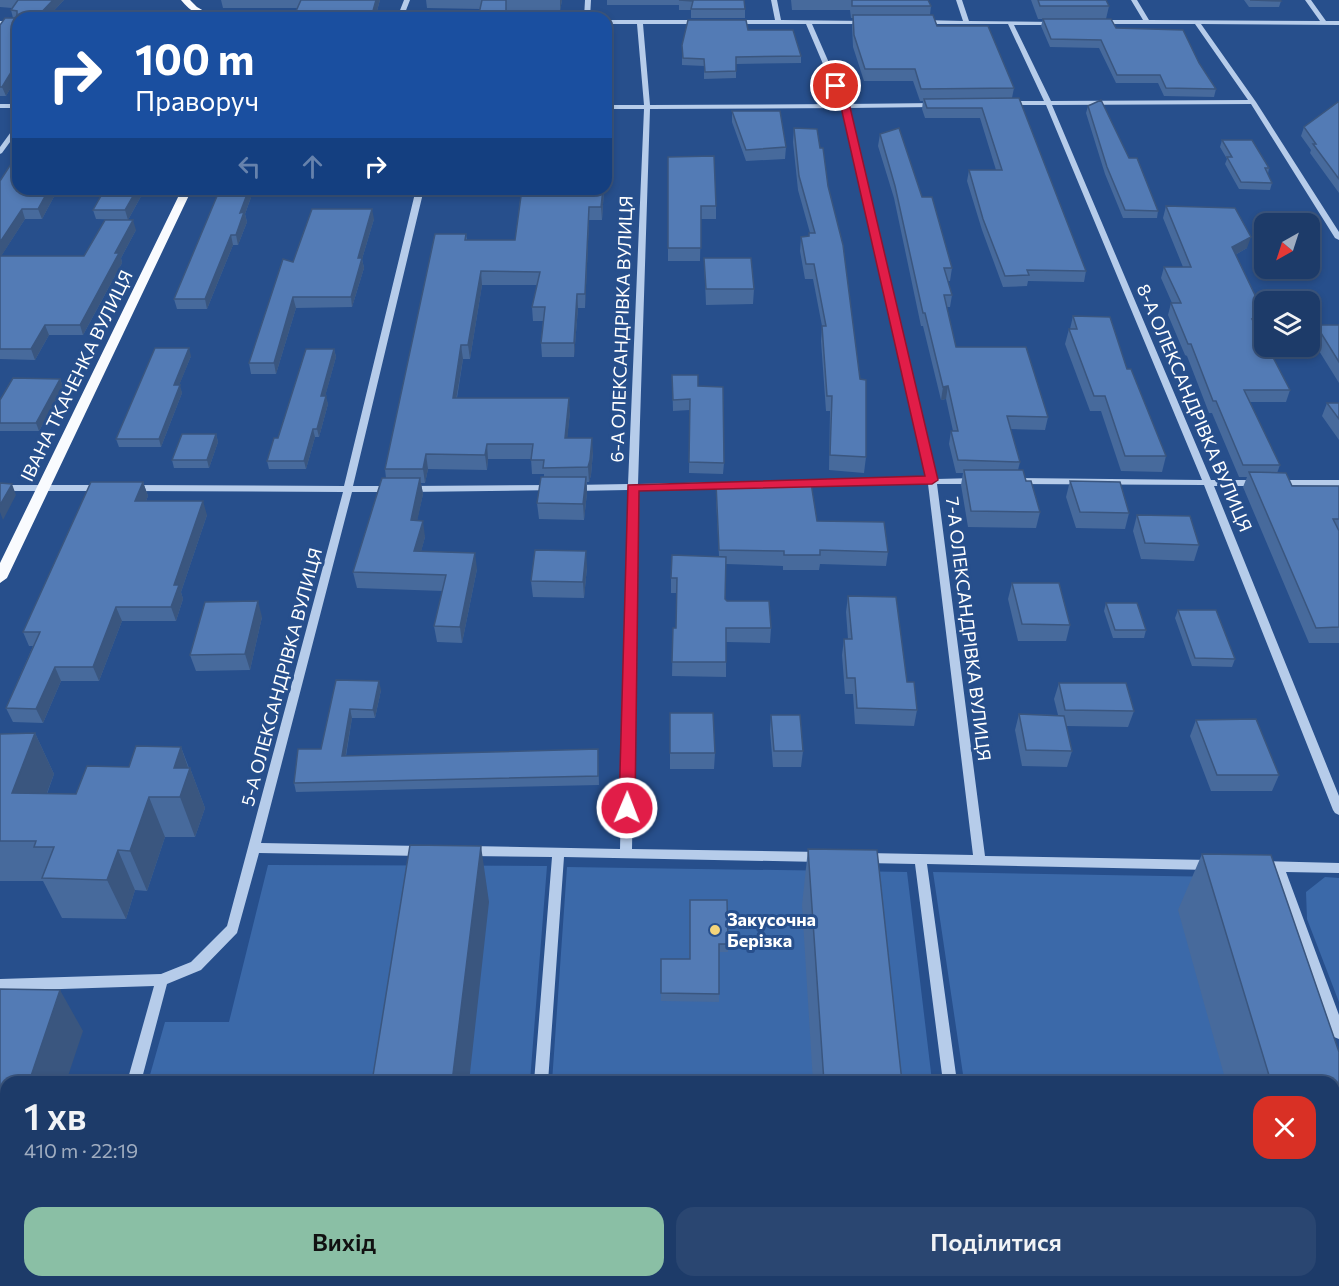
<!DOCTYPE html>
<html lang="uk">
<meta charset="utf-8">
<style>
:root{--surface:#1d3b69;--page:#2a4671;--text:#f1f3f6;--muted:#a0adc0;--line:#3b557d;--accent:#8abfa5}
body{margin:0;font-family:Commissioner,sans-serif;background:var(--page);color:var(--text);height:100vh;display:flex;flex-direction:column;font-size:22px;white-space:nowrap}
*{box-sizing:border-box;margin:0}
p{font-size:20px;color:var(--muted)}
.icon{flex:none;width:33px;height:33px;fill:none;stroke:currentColor;stroke-width:2;stroke-linecap:round;stroke-linejoin:round}
.map{position:relative;flex:1;overflow:hidden}
.drawer{position:absolute;left:0px;top:1076px;width:1340px;height:212px;display:flex;flex-direction:column;background:var(--surface);border-radius:18px 18px 0 0;box-shadow:0 3px 9px #0003,0 0 0 2px var(--line)}
.drawer>*{flex:none}
.hud{position:absolute;left:12px;top:12px;width:600px;height:183px;border-radius:18px;box-shadow:0 3px 9px #0003,0 0 0 2px var(--line);background:#1a4fa0;color:#fff;overflow:hidden}
.needle{width:39px;rotate:219deg}
.tools{position:absolute;left:1254px;top:213px;display:grid;gap:12px}
.tools a{display:grid;place-items:center;width:66px;height:66px;border-radius:12px;background:var(--surface);box-shadow:0 3px 9px #0003,0 0 0 2px var(--line);font-size:30px}
.pin{position:absolute;display:grid;place-items:center;width:51px;height:51px;color:#fff;margin:-26px;border:3px solid #fff;border-radius:50%;box-shadow:0 2px 6px #0007}
.me{position:absolute;width:66px;margin:-33px;rotate:1deg;stroke-linejoin:round;filter:drop-shadow(0 0 4px #0008)}
.turn{display:flex;align-items:center;gap:21px;height:126px;padding:0 24px;font-size:27px}
.turn .icon{width:78px;height:78px;stroke-width:2.5}
.turn b{display:block;font-size:42px;line-height:51px}
.lanes{display:flex;align-items:center;height:57px;padding:0 24px;background:#0003;justify-content:center;gap:30px;direction:ltr}
.lanes .off{opacity:.35}
.round{display:grid;place-items:center;flex:none;width:63px;height:63px;border-radius:18px;background:var(--page)}
.overview{display:flex;align-items:center;justify-content:space-between;height:102px;padding:0 24px}
h1{font-size:36px;font-weight:600;line-height:45px}
.action{display:flex;gap:12px;margin-top:auto;padding:12px 24px}
.action a{flex:1;height:69px;border-radius:18px;background:var(--accent);color:#111;font-size:24px;font-weight:600;line-height:69px;text-align:center}
.action a+a{background:var(--page);color:var(--text)}
.map>svg:first-child{display:block}
</style>
<div class="map">
<svg width="1339" height="1286" viewBox="0 0 1339 1286">
<rect width="100%" height="100%" fill="#274f8c"/>
<!-- green -->
<path fill="#3b69a9" d="M268,865L547,866L530,1081L148,1082L165,1022H229Z
M567,867L907,872L932,1081L552,1082Z
M933,872L1224,877L1339,1072V1286H995L994,1281H1334V1082L964,1081Z
M1325,877L1339,878V1002L1307,919L1306,892Z
M130,1281H515L514,1286H129Z
M539,1281H957V1286H538Z"/>
<g fill="none" stroke-linecap="round" stroke-linejoin="round">
<!-- minor -->
<path fill="#b6ccea" fill-rule="evenodd" d="M404,0H410L403,18H397Z
M585,0H591L590,18H584Z
M771,0H777L781,20L867,21L868,22L865,24H812L847,104L935,103L938,105L935,107L848,108L936,479L976,478L981,481L976,484H937L985,856L1210,860L1214,862L1216,865L1214,868L1210,870L927,864L957,1082H943L915,864L866,863L862,861L860,858L862,855L866,853L973,855L928,484L793,486L788,483L793,480L927,479L842,108L650,109L638,484L730,482L735,485L730,488L638,490L632,849L820,852L824,854L826,857L824,860L820,862L564,857L548,1082H534L552,857L470,856L466,854L464,851L466,848L470,846L620,849L628,490L574,491L569,488L574,485L628,484L644,109H606V105H644L637,24H606V20H700L703,22L700,24H643L650,105L840,104L806,24H733L730,22L733,20H775Z
M956,0H962L969,21L1056,22V24L1054,25H1014L1051,101L1248,100L1195,24H1099L1096,22L1099,20H1143L1131,0H1137L1149,20L1320,21L1305,0H1311L1326,21H1339V25L1201,24L1256,102L1339,232V240L1335,238L1251,104L1052,105L1211,480H1258L1263,483L1258,486H1214L1339,796V815L1335,813L1333,810L1204,485L1018,484L1013,481L1018,478L1202,480L1046,105H1007L1004,103L1007,101H1044L1008,24H922L919,22L922,20L963,21Z
M0,21H18V25H0Z
M0,104H18V108H0Z
M18,124V131L2,153L0,154V147L16,125Z
M416,189H424L353,486H391L396,489L391,492H352L261,843L421,846L425,848L427,851L425,854L421,856L259,853L237,933L201,970L167,984L141,1082H127L154,986L0,991V979L161,974L191,962L227,926L343,492L133,491L128,488L133,485L344,486Z
M1276,480H1339V486L1273,485L1271,483L1273,481Z
M0,485H103L108,488L103,491H0Z
M553,485L558,488L556,490L409,492L404,489L409,486Z
M1262,861L1339,863V873L1286,872L1339,1015V1039L1334,1037L1332,1033L1274,871L1258,869L1256,866L1258,863Z
M518,1281H534V1286H518Z
M968,1281H984L985,1286H969Z"/>
<!-- major -->
<path fill="#f9fbfe" fill-rule="evenodd" d="M181,0H190L197,7L216,18C201,18 191,12 181,0Z
M182,189H192L7,578L0,583V563Z"/>
</g>
<!-- wall -->
<path fill="#476a9c" d="M0,0H64L47,18H18V75L6,96H0V25L13,18L11,10L12,8L0,7Z
M221,0H380L375,18L298,8H223Z
M426,0H562L560,11H507V18H478L480,9L427,8Z
M607,0H744L745,9V18H691V10H679V5H607Z
M791,0H928L931,6L930,15L937,26L1014,88L1012,98L1086,271L1084,282L1028,281L1027,286L1003,287L982,230L967,181L969,170H996L980,118H925L922,109L923,101H920L913,81H864L853,47L852,26L853,18H851L850,10H792Z
M1031,0H1106L1109,6L1106,19L1116,28L1199,63L1216,89L1214,97L1164,96L1158,83H1116L1099,48L1050,47L1041,26L1043,19H1038Z
M1244,0H1280L1281,1L1279,7H1249Z
M748,30L801,56V63L736,64V78L704,79V66L682,65V45Z
M1339,103V193L1310,153L1311,150L1301,136L1304,127Z
M1088,106L1129,158L1158,211L1157,218H1123L1105,174L1086,113Z
M732,111L786,147L785,159L746,161L732,122Z
M794,128L866,457L864,473L829,470L830,411H826L821,341L822,326L813,279H805L800,251L801,237L809,236V233H810L798,190L793,142Z
M880,134L922,197L952,268L950,281H948L952,295L950,307H947L956,347L1048,417L1045,430L1010,429L1020,462L1018,470L1026,481L1040,512L1036,528L968,527L961,485L963,473H956L949,444L951,431H953L946,399L941,400L923,326H921L894,198L878,146Z
M1222,140L1269,168L1268,174L1272,183L1270,190L1239,189L1225,164L1227,159L1220,147Z
M668,157L716,206V219H701L700,261H668Z
M0,181L18,189H58L42,219H25L1,256H84L136,230L121,258L122,263L83,335H49L35,360L0,359Z
M105,189H145L128,220L96,219L93,210Z
M220,189H254L245,214L247,222L238,245H233L207,309H177L174,299Z
M458,189H604L602,220H589L585,308H578L574,357H542L541,343L543,321H533L532,307L537,285H482L470,359H463L457,398L570,412L567,438L593,452L591,475L589,482H587V493L584,520L539,519L537,503L544,477V474H532L531,459H488L487,470L428,469L425,483H421L423,494L417,520L425,537L421,551L477,569L462,643L437,642L434,626L443,591L357,588L353,572L386,478L385,469L466,234L467,240H515L521,193L459,191Z
M1166,206L1247,248L1235,255L1264,314V327L1263,331H1258L1290,390L1286,402H1250L1280,465L1277,473L1292,486H1339V643H1309L1243,487L1247,477H1239L1212,413H1209L1187,356L1185,355L1168,315L1171,303H1172L1161,278L1164,267H1183L1163,218Z
M374,219L362,259L364,268L352,307L296,308L276,374H251L249,363L293,262Z
M704,258L754,289L753,304L706,305Z
M1073,316L1127,369L1166,456L1162,472L1121,471L1101,411H1090L1065,344L1069,329H1070Z
M1316,325H1339V383L1311,338Z
M334,349L336,357L325,396L328,404L319,437H315L306,469H269L267,461L278,438Z
M191,356L179,385L182,393L161,447H119L116,439Z
M672,375L698,386L724,463L723,474L689,473L690,410L673,411Z
M60,379L63,387L39,431H0V400Z
M1327,403H1339V440L1322,416Z
M216,434L218,442L209,468H174L172,460Z
M1070,481L1129,513L1125,529L1076,528L1066,497Z
M143,482L148,496L146,501L207,515L181,592L183,599L176,621H122L99,681H61L43,723L13,722L6,708L33,646H29L23,632Z
M716,483L817,521L888,552L886,566L820,564L819,570H783V566L726,564L725,599L727,601L771,628L770,643L726,642V677L672,676L673,628H676V593H671V578L719,556L716,497Z
M1137,515L1199,545L1194,561L1141,559L1133,531Z
M587,567L584,598L533,597L531,581Z
M1012,583L1070,625L1066,641H1018L1008,599Z
M848,596L907,682L917,710L914,726L855,724L853,694H845L842,655L844,639H848L846,612Z
M1106,603L1146,630L1144,638H1113L1104,611Z
M1178,610L1235,659L1232,667L1192,666L1175,618Z
M262,617L250,670L196,671L190,655Z
M336,680L381,690L375,718H352L346,756L598,749L599,785L296,792L294,783L321,749Z
M1059,683L1134,711L1128,727L1066,726L1072,751L1067,767L1022,766L1015,730L1019,714L1058,715L1054,699Z
M670,713L715,753L714,769H670Z
M771,715L803,751L801,767H773L770,731Z
M1196,720L1279,775L1272,791H1211L1190,736Z
M35,733L54,774L47,794H76L129,767L181,747L189,768H190L205,808L195,837H165L147,891L135,890L126,919L62,918L43,881H0V734Z
M808,849L902,1082H813L802,905Z
M1202,854L1271,855L1339,1052V1286H1283L1282,1281H1334V1082H1226L1178,910Z
M690,900L728,944V952H719V1002L661,1001V959H689Z
M825,1281H924V1286H825Z"/>
<!-- shaded-wall -->
<path fill="#3a567f" d="M53,0H64L47,18H36Z
M376,0H380L375,18H371Z
M560,0H562L560,11Z
M609,39L610,52L606,116V91Z
M18,61V75L6,96L2,87Z
M607,132V145L606,161V142Z
M49,189H58L42,219L38,209Z
M137,189H145L128,220L125,210Z
M249,189H254L245,214L247,222L238,245L236,235L240,213Z
M603,189H604L602,220L601,207Z
M589,207V220L585,308V294Z
M22,209L25,219L0,258V242Z
M372,209L374,219L362,259L364,268L352,307L351,297L358,258Z
M133,220L136,230L121,258L122,263L83,335L80,325L115,253Z
M231,235L233,245L207,309L205,299Z
M1251,237L1247,248L1228,259L1232,247Z
M481,271L482,285L470,359L468,345Z
M577,294L578,308L574,357V343Z
M293,297L296,308L276,374L274,363Z
M45,325L49,335L35,360L31,349Z
M461,345L463,359L454,412L453,398Z
M189,348L191,356L176,393L174,385Z
M334,349L336,357L323,404L321,396Z
M60,379L63,387L39,431L36,423Z
M180,385L182,393L161,447L159,439Z
M948,386L946,399L941,400L943,387Z
M326,396L328,404L319,437L317,429Z
M569,398L570,412L566,452L565,438Z
M313,429L315,437L306,469L304,461Z
M216,434L218,442L209,468L207,460Z
M592,438L593,452L591,475L589,482L588,467Z
M487,444L488,459L487,470L485,455Z
M426,454L428,469L425,483L423,469Z
M586,477L587,493L584,520L583,504Z
M420,478L423,494L414,536L411,520Z
M143,482L148,496L140,515L135,501Z
M12,484L16,495L3,520L0,512V505Z
M203,501L207,515L181,592L183,599L176,621L171,607L174,585Z
M423,521L425,537L417,567L414,551Z
M586,551L587,567L584,598L583,582Z
M475,553L477,569L462,643L460,627Z
M258,601L262,617L250,670L245,654Z
M116,607L122,621L99,681L93,667Z
M55,667L61,681L43,723L36,709Z
M379,681L381,690L375,718L373,710Z
M350,709L352,718L344,765L342,756Z
M35,733L54,774L32,833L12,793Z
M181,747L189,770L190,768L205,808L195,837L180,797L174,768Z
M149,797L165,837L147,891L130,851Z
M481,846L489,902L469,1082H452Z
M118,850L135,890L126,919L107,880Z
M60,990L83,1031L66,1082H29Z
M6,1147V1266L0,1284V1164Z
M25,1281H51L55,1286H24Z
M428,1281H447L446,1286H427Z"/>
<!-- building -->
<path fill="#537bb5" stroke="#3a567f" stroke-width="1.5" d="M18,0H53L36,18H18V37L13,42H18V61L2,87H0V25L5,18H17V11L11,10Z
M301,0H376L371,18H293Z
M482,0H506V18H478Z
M679,0H744L745,9H691L693,1Z
M852,0H928L931,6H852Z
M1038,0H1106L1109,6H1040Z
M1250,0H1280L1281,1L1251,0Z
M853,15H933L937,26H988L1014,88L921,89L915,69H865L854,35Z
M1043,19H1111L1116,28L1183,30L1199,63L1216,89L1166,88L1160,75H1117L1101,40L1051,39Z
M688,20H746L748,30H793L801,56L736,57V71L705,72L704,59L683,58L682,45Z
M606,39H609L607,90L606,91Z
M1019,98L1086,271L1027,270L1029,275L1005,276L983,219L969,170H1002L982,108H927L924,99Z
M1101,100L1129,158H1137L1158,211L1125,210L1107,167L1088,106Z
M1338,102L1339,103V179L1313,144H1316L1304,127Z
M732,111H780L786,147L746,150Z
M794,128L817,129L820,148H823L828,186L843,245L860,379L866,380V457L830,455L832,396H827L822,326H826L814,264H806L801,237L809,236V233H815L799,176Z
M899,128L922,197H932L952,268H944L952,295H944L956,347H1026L1048,417L1007,416L1020,462L958,460L951,431H958L948,386L943,387L925,313H923L895,186L880,134Z
M1222,140H1252L1269,168H1265L1272,183L1241,182L1227,157H1232Z
M18,153V189H49L38,209H22L0,242V181Z
M714,156L716,206H701V248H668V157Z
M105,189H137L125,210H93Z
M220,189H249L240,213L244,212L236,235H231L205,299H174Z
M522,189H603L601,207H589L585,294H577L574,343H541L545,307H532L540,272L481,271L468,345H461L453,398H569L565,438H592L590,460L588,467L543,468L544,460H531L533,444H487L485,455L426,454L423,469H385L435,234H466L465,240H515Z
M1166,206L1235,208L1251,237L1232,247L1264,314V319H1252L1264,342V346H1267L1290,390H1244L1280,465H1243L1216,401H1213L1191,344H1188L1171,303H1181L1164,267H1191Z
M312,209H372L358,258H362L351,297H293L274,363H249L283,259L293,262Z
M105,220H133L115,253H119L80,325H45L31,349H0V256H84Z
M704,258H751L754,289H706Z
M1073,316L1110,317L1127,369H1131L1166,456H1125L1105,396H1094L1069,329H1077Z
M1316,325H1339V362Z
M155,348H189L174,385H180L159,439H116Z
M306,349H334L321,396H326L317,429H313L304,461H267L274,438H278Z
M672,375H698V386L723,387L724,463L689,462L690,399L673,400Z
M13,378L60,379L36,423H0V400Z
M1327,403H1339V419Z
M182,434H216L207,460H172Z
M964,470H1023L1026,481H1031L1040,512L971,511Z
M1249,472L1286,473L1292,486H1339V519H1333L1339,531V627L1316,628Z
M541,477H586L583,504L537,503Z
M382,478H420L411,520L423,521L414,551L475,553L460,627L434,626L446,575L353,572Z
M1070,481L1120,482L1129,513L1080,512Z
M91,482H143L135,501H203L174,585H179L171,607H116L93,667H55L36,709L6,708L40,632H23Z
M0,483L12,484L0,505Z
M716,483H811L817,521L884,522L888,552L820,550V555H784V551L719,550Z
M1137,515L1190,516L1199,545L1145,543Z
M535,550L586,551L583,582L531,581Z
M672,555L726,557L725,599L727,601H769L771,628H726V662H672L673,628H676L677,578H671Z
M1012,583H1059L1070,625L1022,624Z
M848,596L896,597L907,682H914L917,710L857,708L855,678H847L844,639H852Z
M258,601L245,654L190,655L205,602Z
M1106,603H1137L1146,630H1115Z
M1178,610H1216L1235,659L1195,658Z
M336,680L379,681L373,710L350,709L342,756L598,749V776L294,783L298,749H321Z
M1059,683H1126L1134,711L1065,710Z
M670,713H713L715,753H670Z
M1019,714L1064,716L1072,751L1026,750Z
M771,715H800L803,751H774Z
M1256,719L1279,775H1217L1196,720Z
M35,733L12,793L76,794L87,766L129,767L136,746L181,747L174,768H190L180,797H149L130,851L118,850L107,880L42,878L54,847H34L36,841H0V734Z
M410,845L481,846L452,1082H372Z
M808,849L877,850L902,1082H824Z
M1202,854L1271,855L1339,1052V1286H1333L1332,1281H1334V1082H1271Z
M690,900H727L728,944H719V994L661,993V959H690Z
M0,989L60,990L29,1082H6V1147L0,1164Z
M0,1256L6,1257V1281H25L24,1286H0Z
M339,1281H428L427,1286H338Z
M837,1281H924V1286H838Z"/>
<!-- route -->
<path fill="#e11d48" stroke="#92132f" stroke-width="1.5" d="M836,83L840,86L850,107L938,480L932,484L639,491L635,808L632,812H622L619,808L628,485L925,476L841,107L832,86Z"/>
<!-- markers -->
<circle fill="#f3d47b" stroke="#274f8c" stroke-width="2" cx="715" cy="930" r="6"/>
<g text-anchor="middle" stroke-width="6" stroke-linejoin="round" paint-order="stroke">
<!-- street labels -->
<g font-size="18" fill="#fff" stroke="#274f8c">
<text transform="translate(622 329) rotate(-88)" y="6">6-А ОЛЕКСАНДРІВКА ВУЛИЦЯ</text>
<text transform="translate(77 376) rotate(-64)" y="6">ІВАНА ТКАЧЕНКА ВУЛИЦЯ</text>
<text transform="translate(1194 408) rotate(67)" y="6">8-А ОЛЕКСАНДРІВКА ВУЛИЦЯ</text>
<text transform="translate(968 629) rotate(83)" y="6">7-А ОЛЕКСАНДРІВКА ВУЛИЦЯ</text>
<text transform="translate(282 677) rotate(-75)" y="6">5-А ОЛЕКСАНДРІВКА ВУЛИЦЯ</text>
</g>
<!-- poi labels -->
<g font-size="18" font-weight="bold" fill="#fff" stroke="#274f8c" text-anchor="start">
<text x="727" y="926">Закусочна<tspan x="727" dy="21">Берізка</tspan></text>
</g>
</g>
</svg>
<div class="tools">
<a><svg class="needle" viewBox="-14 -14 28 28"><path d="M0-13l5 13h-10z" fill="#e53935"/><path d="M0 13l5-13h-10z" fill="#a0adc0"/></svg></a>
<a><svg class="icon" aria-label="layers" viewBox="0 0 24 24"><path d="M12 4l9 5-9 5-9-5zM3 14l9 5 9-5"/></svg></a>
</div>
<div class="pin" style="left:836px;top:86px;background:#d93025"><svg class="icon" aria-label="arrive" viewBox="0 0 24 24"><path d="M6 21V4h12l-3 4 3 4H6"/></svg></div>
<svg class="me" style="left:627px;top:808px" viewBox="-20 -20 40 40"><circle r="17" fill="#e11d48" stroke="#fff" stroke-width="3"/><path d="M0-11L8 9 0 5-8 9z" fill="#fff"/></svg>
<div class="hud">
<div class="turn"><svg class="icon" aria-label="right" viewBox="0 0 24 24"><path d="M7 20v-9h11M14 6l5 5-5 5"/></svg><div><b>100 m</b>Праворуч</div></div>
<div class="lanes"><svg class="icon off" aria-label="left" viewBox="0 0 24 24"><path d="M17 20v-9H6M10 6l-5 5 5 5"/></svg><svg class="icon off" aria-label="ahead" viewBox="0 0 24 24"><path d="M12 20V5M6 11l6-6 6 6"/></svg><svg class="icon" aria-label="right" viewBox="0 0 24 24"><path d="M7 20v-9h11M14 6l5 5-5 5"/></svg></div>
</div>
<section class="drawer">
<div class="overview"><div><h1>1 хв</h1><p>410 m · 22:19</p></div><a class="round" style="background:#d93025;color:#fff"><svg class="icon" aria-label="close" viewBox="0 0 24 24"><path d="M6 6l12 12M18 6L6 18"/></svg></a></div>
<div class="action"><a>Вихід</a><a>Поділитися</a></div>
</section>
</div>
